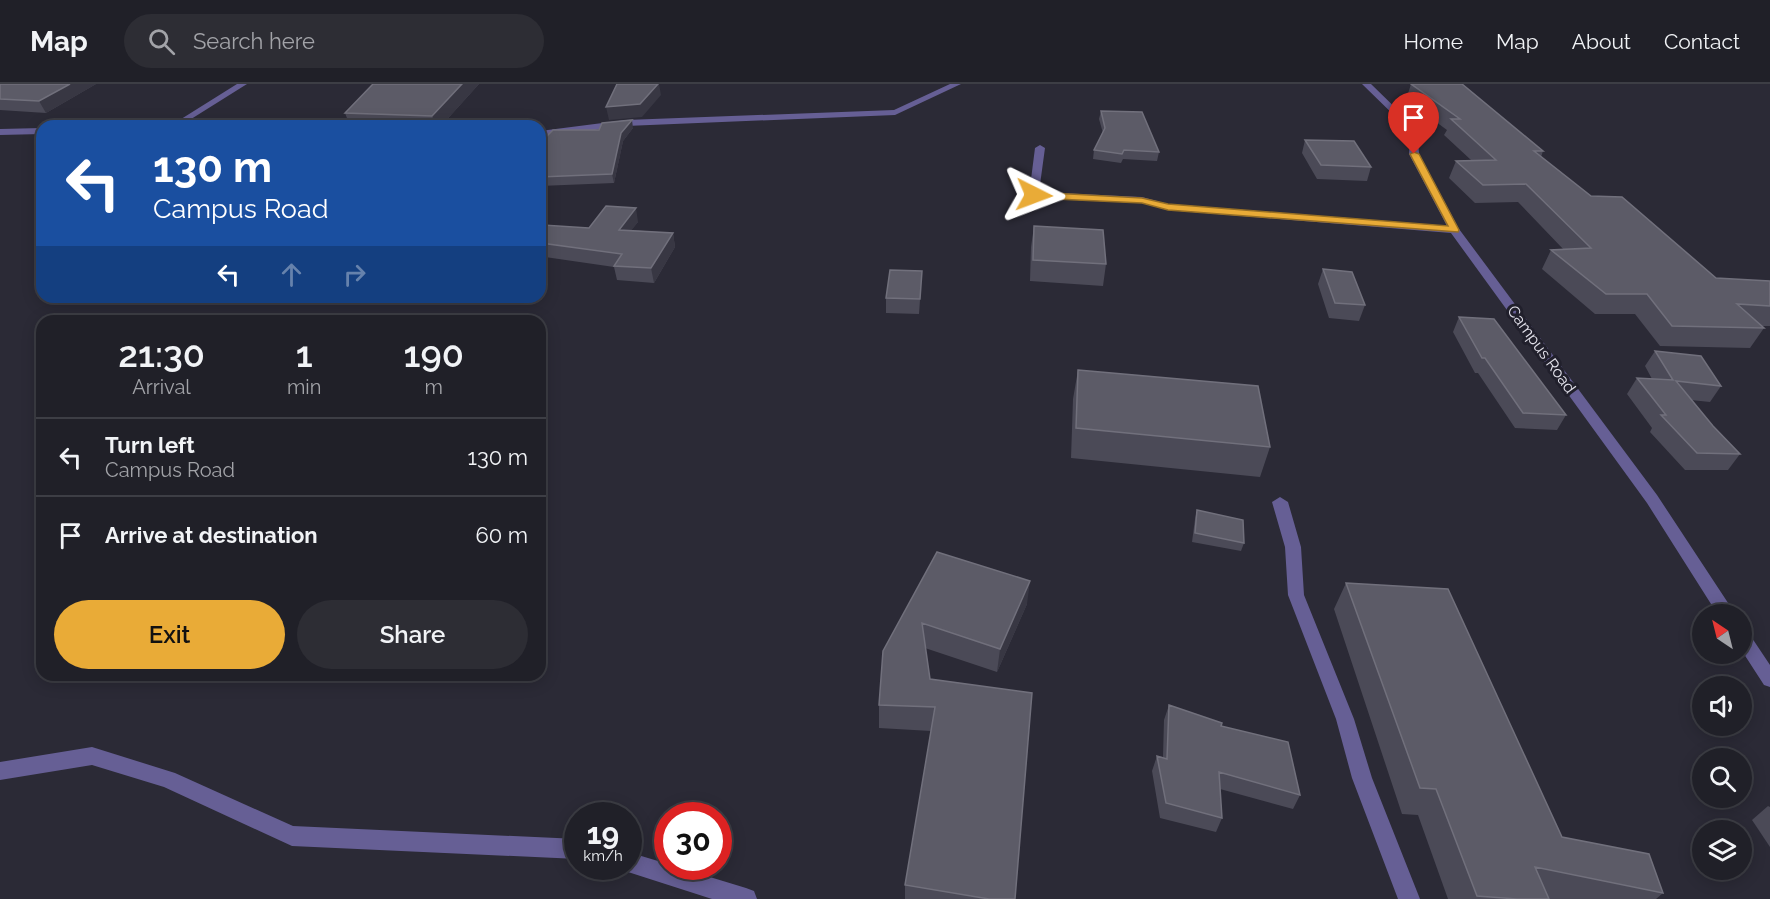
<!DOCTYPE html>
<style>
:root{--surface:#202028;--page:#2d2d34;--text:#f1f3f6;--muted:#a2a3a8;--line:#3d3e45;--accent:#e9ab37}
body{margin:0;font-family:Raleway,sans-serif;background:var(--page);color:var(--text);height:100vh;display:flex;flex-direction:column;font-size:22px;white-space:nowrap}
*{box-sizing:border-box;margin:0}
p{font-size:20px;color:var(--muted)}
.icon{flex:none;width:33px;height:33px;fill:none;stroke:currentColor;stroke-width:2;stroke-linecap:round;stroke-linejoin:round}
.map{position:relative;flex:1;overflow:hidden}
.details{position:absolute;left:36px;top:231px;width:510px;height:366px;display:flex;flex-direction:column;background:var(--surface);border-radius:18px;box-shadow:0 3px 15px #0003,0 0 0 2px var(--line)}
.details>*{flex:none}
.banner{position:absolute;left:36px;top:36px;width:510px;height:183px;border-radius:18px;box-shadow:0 3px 15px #0003,0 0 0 2px var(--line);background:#1a4fa0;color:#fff;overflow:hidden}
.needle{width:39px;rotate:325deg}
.fabs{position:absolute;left:1692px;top:520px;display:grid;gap:12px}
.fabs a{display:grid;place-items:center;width:60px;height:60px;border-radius:50%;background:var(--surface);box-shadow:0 3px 15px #0003,0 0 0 2px var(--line);font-size:30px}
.speed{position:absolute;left:564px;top:718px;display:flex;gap:12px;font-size:30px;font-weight:700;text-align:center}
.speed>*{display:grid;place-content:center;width:78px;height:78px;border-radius:50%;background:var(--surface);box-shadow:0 3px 15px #0003,0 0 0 2px var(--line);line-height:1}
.speed small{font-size:15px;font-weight:400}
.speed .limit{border:9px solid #d22;background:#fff;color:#111}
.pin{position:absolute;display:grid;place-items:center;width:51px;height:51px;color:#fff;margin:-62px -26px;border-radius:50% 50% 50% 0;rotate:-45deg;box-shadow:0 0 6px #0007}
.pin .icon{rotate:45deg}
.me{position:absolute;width:66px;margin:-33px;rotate:93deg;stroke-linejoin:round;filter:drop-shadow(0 0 4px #0008)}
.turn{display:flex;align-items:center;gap:21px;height:126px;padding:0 18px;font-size:27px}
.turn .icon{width:78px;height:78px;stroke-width:2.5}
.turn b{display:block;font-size:42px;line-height:51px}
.lanes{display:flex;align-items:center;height:57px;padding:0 18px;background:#0003;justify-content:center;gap:30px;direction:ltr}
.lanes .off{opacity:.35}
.eta{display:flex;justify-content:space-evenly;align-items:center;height:102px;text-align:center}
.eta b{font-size:36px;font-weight:600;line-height:42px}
.action{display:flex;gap:12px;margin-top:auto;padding:12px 18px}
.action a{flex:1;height:69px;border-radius:36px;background:var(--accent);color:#111;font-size:24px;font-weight:600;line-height:69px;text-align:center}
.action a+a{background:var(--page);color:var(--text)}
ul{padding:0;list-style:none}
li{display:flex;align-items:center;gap:18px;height:78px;padding:0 18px;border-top:2px solid var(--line)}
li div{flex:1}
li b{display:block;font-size:22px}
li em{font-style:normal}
header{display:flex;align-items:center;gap:36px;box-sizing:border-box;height:84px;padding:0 30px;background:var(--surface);border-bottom:2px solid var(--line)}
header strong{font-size:28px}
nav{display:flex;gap:33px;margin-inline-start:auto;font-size:21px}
.search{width:420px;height:54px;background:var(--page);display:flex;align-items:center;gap:15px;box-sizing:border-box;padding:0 21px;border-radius:33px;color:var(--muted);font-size:22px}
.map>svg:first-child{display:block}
</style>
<header>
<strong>Map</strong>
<div class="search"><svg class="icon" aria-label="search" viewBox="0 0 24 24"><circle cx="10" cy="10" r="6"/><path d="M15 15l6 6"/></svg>Search here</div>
<nav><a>Home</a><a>Map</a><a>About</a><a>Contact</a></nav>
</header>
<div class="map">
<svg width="1770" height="815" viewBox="0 0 1770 815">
<rect width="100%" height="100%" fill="#2b2a36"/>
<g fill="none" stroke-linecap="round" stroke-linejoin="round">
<!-- minor -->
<path fill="#665f95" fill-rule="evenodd" d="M237,0H247L180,42H170Z
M950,0H961L895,31L626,42L540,53V47L626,36L894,26Z
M1362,0H1371L1412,40L1418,55L1419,70L1459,145L1657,411L1736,531H1718L1647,419L1451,149L1168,126L1142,119L1034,114L1029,111L1035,64L1040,61L1045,64L1039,108L1142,113L1168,120L1447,142L1409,70L1410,55L1404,41Z
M42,44V50L0,51V45Z
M1280,413L1288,418L1301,463L1304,511L1354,635L1372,694L1420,815H1398L1352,694L1336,635L1288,511L1285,463L1272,418Z
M1742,546L1748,548L1770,581V603L1764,601L1742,567Z
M92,663L175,689L293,742L578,755V775L292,762L164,703L92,681L0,696V678Z
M628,768L668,780V783H677L746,804L754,807L757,815H712L628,788L619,783H628Z"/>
</g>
<!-- wall -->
<path fill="#4b4a57" d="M0,0H96L46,29L0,26Z
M373,0H479L441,42H350L345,29Z
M1411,0L1543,67L1541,73L1591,112L1716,194L1770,197V242H1762L1764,244L1750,264L1660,262L1635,230H1595L1542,185L1551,166H1564L1518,118L1475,119L1449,94L1456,77L1471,76L1444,51L1447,46L1406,16Z
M1101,27L1159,68L1157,77L1123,75L1121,79L1093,75L1094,66L1103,49L1099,35Z
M633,44L623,57L614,99L540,102V59L599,46Z
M1305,56L1371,83L1367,97L1317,95L1302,69Z
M638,138L631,146L673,149L675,163L654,199L617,196L614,183L545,173L541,159L589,144Z
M1034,142L1106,180L1103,202L1030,197L1031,163Z
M1323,185L1365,221L1359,237L1329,234L1318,200Z
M921,202L919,230L886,229V214Z
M1459,233L1566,331L1557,346L1515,344L1478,289H1475L1453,248Z
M1655,267L1721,302L1710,318L1691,316L1713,342L1740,370L1728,386H1685L1650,348L1652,344L1627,310L1637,294L1652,295L1645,282Z
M1078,286L1270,363L1260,393L1071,374L1073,315Z
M1197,426L1244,459L1241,467L1192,458L1195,435Z
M937,468L1027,520L997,588L925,564L930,595L1015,815H905V801L931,647L879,644V621Z
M1346,499L1562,753L1663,809L1656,815H1448L1418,731L1402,730L1334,525Z
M1169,621L1221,642L1300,711L1293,725L1220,705L1222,734L1216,748L1160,734L1152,687L1157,672L1163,673L1164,636Z
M1768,722L1770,723V763L1752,736Z"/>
<!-- shaded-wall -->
<path fill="#383743" d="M70,0H96L46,29L39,17Z
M462,0H479L441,42H436L432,32Z
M658,0H659L661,11L642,33L609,36L606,23Z
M632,36L633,44L623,57L614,99L612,90L621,49Z
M636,124L638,138L621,160L619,146Z
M673,149L675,163L654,199L651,184Z
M1030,497L1027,520L997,588L1000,565Z"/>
<!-- building -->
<path fill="#5c5b67" stroke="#71707c" stroke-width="1.5" d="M0,0H70L39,17L0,15Z
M373,0H462L432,32L345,29Z
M617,0H658L640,20L606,23Z
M1411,0H1462L1543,67H1534L1591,112L1622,113L1716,194L1770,197V222L1737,220L1764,244L1672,242L1647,210H1606L1551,166L1591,164L1526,100L1483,101L1456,77L1496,76L1451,35H1460Z
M1101,27L1142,28L1159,68L1124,66L1122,70L1094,66L1105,44Z
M632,36L621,49L612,90L540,93V59L553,46H599L602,39Z
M1305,56L1354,57L1371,83L1321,81Z
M606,122L636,124L619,146L673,149L651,184L614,182L622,170L541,159L543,141L589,144Z
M1034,142L1103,146L1106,180L1033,176Z
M1323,185L1352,188L1365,221L1335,219Z
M890,186L922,187L920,215L886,214Z
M1459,233L1494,235L1566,331L1523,329L1485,274H1482Z
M1655,267L1701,272L1721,302L1676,297L1713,342L1740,370L1697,369L1661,331H1666L1637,294L1673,296Z
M1078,286L1258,302L1270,363L1076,344Z
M1197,426L1243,436L1244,459L1195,449Z
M937,468L1030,497L1000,565L922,539L930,595L1032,609L1015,815H989L905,801L935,623L879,621L883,567Z
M1346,499L1448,505L1562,753L1649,770L1663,809L1535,783L1549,815H1517L1477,812L1436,705L1420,704Z
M1169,621L1222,639L1221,642L1288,658L1300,711L1219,688L1222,734L1166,719L1157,672L1167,675Z"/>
<!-- route -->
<path fill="#e9ab37" stroke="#976f24" stroke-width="1.5" d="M1414,68L1419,70L1459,146L1458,148L1168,126L1142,119L1034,114L1029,111L1034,108L1142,114L1168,120L1448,142L1410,70Z"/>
<g text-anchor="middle" stroke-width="6" stroke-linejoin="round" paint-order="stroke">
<!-- street labels -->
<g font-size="16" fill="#e3e2eb" stroke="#21202c">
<text transform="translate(1542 265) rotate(54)" y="6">Campus Road</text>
</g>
</g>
</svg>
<div class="fabs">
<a><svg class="needle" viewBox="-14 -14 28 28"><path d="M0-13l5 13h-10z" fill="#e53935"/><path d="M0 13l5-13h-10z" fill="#a2a3a8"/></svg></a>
<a><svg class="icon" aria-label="sound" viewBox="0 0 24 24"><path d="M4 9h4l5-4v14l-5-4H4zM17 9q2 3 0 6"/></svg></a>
<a><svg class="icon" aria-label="search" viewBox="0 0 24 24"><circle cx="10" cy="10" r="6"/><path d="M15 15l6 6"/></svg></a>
<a><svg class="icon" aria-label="layers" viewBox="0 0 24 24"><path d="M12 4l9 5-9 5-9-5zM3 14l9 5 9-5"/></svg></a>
</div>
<div class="speed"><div>19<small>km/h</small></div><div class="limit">30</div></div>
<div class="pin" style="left:1414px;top:70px;background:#d93025"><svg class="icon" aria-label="arrive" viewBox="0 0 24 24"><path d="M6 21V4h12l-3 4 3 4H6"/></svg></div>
<svg class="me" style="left:1034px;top:111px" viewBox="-20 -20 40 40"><path d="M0-17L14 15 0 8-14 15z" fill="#e9ab37" stroke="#fff" stroke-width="4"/></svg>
<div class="banner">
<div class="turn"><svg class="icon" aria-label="left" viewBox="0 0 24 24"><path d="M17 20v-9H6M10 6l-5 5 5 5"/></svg><div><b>130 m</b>Campus Road</div></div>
<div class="lanes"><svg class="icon" aria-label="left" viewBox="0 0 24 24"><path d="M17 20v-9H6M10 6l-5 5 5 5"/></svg><svg class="icon off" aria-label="ahead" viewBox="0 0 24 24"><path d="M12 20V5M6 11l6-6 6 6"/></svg><svg class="icon off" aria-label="right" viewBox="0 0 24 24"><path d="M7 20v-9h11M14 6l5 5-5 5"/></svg></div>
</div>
<section class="details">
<div class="eta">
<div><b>21:30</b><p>Arrival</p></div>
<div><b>1</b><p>min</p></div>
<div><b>190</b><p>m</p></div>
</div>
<ul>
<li><svg class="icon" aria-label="left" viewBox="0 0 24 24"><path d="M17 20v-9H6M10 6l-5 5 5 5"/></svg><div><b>Turn left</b><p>Campus Road</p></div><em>130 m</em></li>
<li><svg class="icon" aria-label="arrive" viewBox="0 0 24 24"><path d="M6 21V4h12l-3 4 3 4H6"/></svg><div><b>Arrive at destination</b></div><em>60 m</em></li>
</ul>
<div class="action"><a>Exit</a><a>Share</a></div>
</section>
</div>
